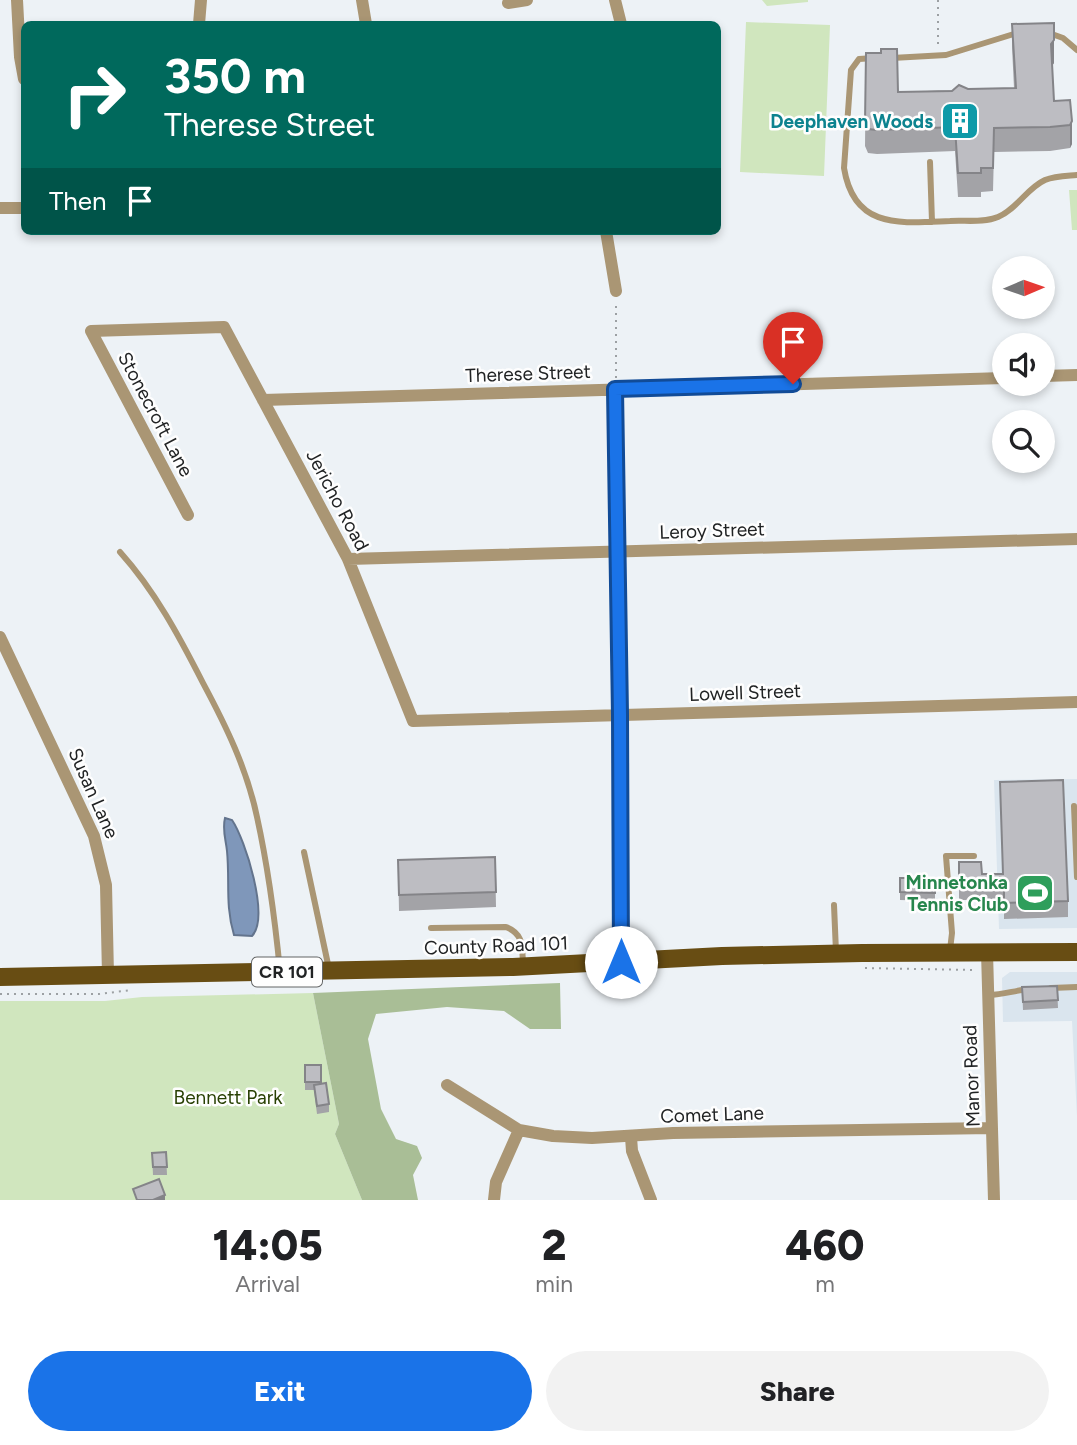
<!DOCTYPE html>
<style>
:root{--surface:#fff;--page:#f2f2f2;--text:#202124;--muted:#757577;--accent:#1a73e8}
body{margin:0;font-family:Figtree,sans-serif;background:var(--page);color:var(--text);height:100vh;display:flex;flex-direction:column;font-size:26px;white-space:nowrap}
*{box-sizing:border-box;margin:0}
p{font-size:23px;color:var(--muted)}
.icon{flex:none;width:38px;height:38px;fill:none;stroke:currentColor;stroke-width:2;stroke-linecap:round;stroke-linejoin:round}
.map{position:relative;height:1200px;overflow:hidden}
.details{display:flex;flex-direction:column;background:var(--surface);flex:1}
.details>*{flex:none}
.guide{position:absolute;left:21px;top:21px;width:700px;height:214px;border-radius:10px;box-shadow:0 4px 10px #0003;background:#00695c;color:#fff;overflow:hidden}
.needle{width:46px;rotate:88deg}
.fabs{position:absolute;left:992px;top:256px;display:grid;gap:14px}
.fabs a{display:grid;place-items:center;width:63px;height:63px;border-radius:50%;background:var(--surface);box-shadow:0 4px 10px #0003;font-size:35px}
.pin{position:absolute;display:grid;place-items:center;width:60px;height:60px;color:#fff;margin:-72px -30px;border-radius:50% 50% 50% 0;rotate:-45deg;box-shadow:0 0 7px #0007}
.pin .icon{rotate:45deg}
.me{position:absolute;width:77px;margin:-38px;rotate:0deg;stroke-linejoin:round;filter:drop-shadow(0 0 5px #0008)}
.turn{display:flex;align-items:center;gap:24px;height:147px;padding:0 28px;font-size:32px}
.turn .icon{width:91px;height:91px;stroke-width:2.5}
.turn b{display:block;font-size:49px;line-height:60px}
.then{display:flex;align-items:center;height:66px;padding:0 28px;background:#0003;gap:14px;font-size:26px}
.eta{display:flex;justify-content:space-evenly;align-items:center;height:119px;text-align:center}
.eta b{font-size:42px;font-weight:800;line-height:49px}
.primary-button{display:flex;gap:14px;margin-top:auto;padding:14px 28px}
.primary-button a{flex:1;height:80px;border-radius:42px;background:var(--accent);color:#fff;font-size:28px;font-weight:800;line-height:80px;text-align:center}
.primary-button a+a{background:var(--page);color:var(--text)}
.map>svg:first-child{display:block}
</style>
<div class="map">
<svg width="1077" height="1200" viewBox="0 0 1077 1200">
<rect width="100%" height="100%" fill="#edf2f6"/>
<!-- built -->
<path fill="#dae5ee" d="M1077,779V928L999,929L994,780Z
M1010,972H1077V1116L1072,1021L1003,1022L1002,978Z"/>
<!-- green -->
<path fill="#d0e6be" d="M762,0H808V2L767,6Z
M746,22L830,25L824,176L740,172Z
M1069,190H1077V230H1072Z
M313,993L339,1124L335,1134L362,1200H0V1001H105L142,997Z"/>
<!-- forest -->
<path fill="#a9be96" d="M560,983L561,1029H530L504,1011L447,1007L376,1014L368,1039L381,1109L396,1139L417,1146L422,1158L413,1175L418,1200H362L335,1134L339,1124L313,993Z"/>
<!-- water -->
<path fill="#7f97ba" stroke="#63748d" stroke-width="2" d="M225,818L232,820C245,839 270,917 252,936L234,935C225,905 230,882 227,851C226,840 222,830 225,818Z"/>
<g fill="none" stroke-linecap="round" stroke-linejoin="round">
<!-- path -->
<path stroke="#9ca0a3" stroke-width="2" stroke-dasharray="2 5" stroke-linecap="butt" d="M938,0V45
M616,378V303
M865,968L975,970
M0,994H99L132,990"/>
<!-- service -->
<path stroke="#aa9674" stroke-width="6" d="M1049,33L1063,38L1077,50
M874,58L859,59L851,70L844,168C854,230 901,223 950,221C965,220 984,223 998,217C1017,209 1027,188 1045,180C1055,176 1066,176 1077,175
M892,58L946,55L1017,33
M930,162L932,222
M120,552C155,591 179,636 203,683C226,726 247,769 257,817C268,867 275,920 280,971
M1074,806L1077,877
M304,852L329,969
M834,905L836,952
M431,928L506,927C524,934 522,947 523,964
M950,950L952,933L946,856H974
M1051,988L1077,987
M989,995C1003,995 1016,990 1030,989"/>
<!-- minor -->
<path stroke="#aa9674" stroke-width="12" d="M17,0L20,57L24,79
M362,0L366,24
M615,0L621,24
M508,3L527,0
M199,24L201,0
M0,208H24
M606,231L616,291
M1043,376L1077,375
M615,389L620,715L621,962
M263,400L1004,378
M188,515L91,331L224,327L348,559L413,721L1077,702
M348,559L1077,539
M0,637L94,836L106,885L108,975
M987,952L994,1200
M447,1085L519,1130L553,1136L592,1138L673,1133L992,1128
M631,1137L632,1151L651,1200
M494,1200L496,1182L519,1130"/>
<!-- primary -->
<path stroke="#684d13" stroke-width="18" d="M0,977L513,967L722,956L862,953L1077,952"/>
</g>
<!-- wall -->
<path fill="#a3a3a7" d="M1012,24L1054,63L1052,66L1054,101L1070,100L1072,144L1070,148L1050,151L994,152L993,191L981,192V197H958L955,151L877,154L868,153L865,146L866,53L898,92L1014,88L1012,47Z
M1000,782L1068,901V917L1004,919V900H959V862L982,874H1003Z
M495,857L496,907L399,911L398,860Z
M900,878H935V901L900,900Z
M1057,986L1058,1008L1023,1010L1022,987Z
M305,1065H321V1084L329,1104V1112L317,1114L314,1090H305Z
M166,1152L167,1175H153L152,1153Z"/>
<!-- shaded-wall -->
<path fill="#848488" d="M1054,40V63L1051,67V44Z
M1072,121V144L1070,148V125Z
M165,1195V1200H153Z"/>
<!-- building -->
<path fill="#bdbdc2" stroke="#848488" stroke-width="2" d="M1054,23V40L1051,44L1054,101L1070,100L1072,121L1070,125L1050,127L994,128L993,168H981V173H958L955,127L877,130L868,129L865,122L866,53H881V49H897L898,92L952,91L959,85L968,89L1016,88L1012,24Z
M1063,780L1068,901L1004,903V884L959,885V862H981L982,874H1003L1000,782Z
M495,857L496,892L399,895L398,860Z
M900,878H935V893L900,892Z
M1057,986L1058,1000L1023,1002L1022,987Z
M305,1065H321V1082H305Z
M326,1083L329,1104L317,1106L314,1085Z
M166,1152L167,1167H153L152,1153Z
M159,1179L165,1195L153,1200H137L133,1189Z"/>
<g fill="none" stroke-linecap="round" stroke-linejoin="round">
<defs>
<path id="route" d="M621,962L620,715L615,389L793,384"/>
</defs>
<!-- route casing -->
<use href="#route" stroke="#114b97" stroke-width="18"/>
<!-- route -->
<use href="#route" stroke="#1a73e8" stroke-width="12"/>
</g>
<!-- icons -->
<defs>
<symbol id="building-square" viewBox="-11 -11 22 22"><rect x="-9" y="-9" width="18" height="18" rx="4" fill="#0f9aa8" stroke="#fefefe"/><path d="M-4-6H4V6H1V3H-1V6H-4ZM-2.5-4.3h1.7v1.8h-1.7ZM.8-4.3h1.7v1.8H.8ZM-2.5-1h1.7V.8h-1.7ZM.8-1h1.7V.8H.8Z" fill="#fff"/></symbol>
<symbol id="stadium-square" viewBox="-11 -11 22 22"><rect x="-9" y="-9" width="18" height="18" rx="4" fill="#2e9e5b" stroke="#fefefe"/><path d="M0-5a6.5 5 0 1 0 0 10a6.5 5 0 1 0 0-10ZM-3.5-1.8h7v3.6h-7Z" fill="#fff"/></symbol>
</defs>
<g fill-rule="evenodd">
<use href="#building-square" x="938" y="99" width="44" height="44"/>
<use href="#stadium-square" x="1013" y="871" width="44" height="44"/>
</g>
<g text-anchor="middle" stroke-width="5" stroke-linejoin="round" paint-order="stroke">
<!-- shield labels -->
<rect fill="#fefefe" stroke="#636565" stroke-width="2" x="252" y="957.5" width="70" height="29" rx="5"/>
<g font-size="18" font-weight="bold" fill="#212324">
<text x="287" y="978">CR 101</text>
</g>
<!-- culture labels -->
<g font-size="19" font-weight="bold" fill="#0d838f" stroke="#fefefe" text-anchor="end">
<text x="933" y="128">Deephaven Woods</text>
</g>
<!-- street labels -->
<g font-size="19" fill="#212324" stroke="#fefefe">
<text transform="translate(528 373) rotate(-2)" y="7">Therese Street</text>
<text transform="translate(156 414) rotate(62)" y="7">Stonecroft Lane</text>
<text transform="translate(338 500) rotate(62)" y="7">Jericho Road</text>
<text transform="translate(712 530) rotate(-2)" y="7">Leroy Street</text>
<text transform="translate(745 692) rotate(-2)" y="7">Lowell Street</text>
<text transform="translate(94 793) rotate(66)" y="7">Susan Lane</text>
<text transform="translate(496 945) rotate(-2)" y="7">County Road 101</text>
<text transform="translate(971 1076) rotate(-92)" y="7">Manor Road</text>
<text transform="translate(712 1114) rotate(-2)" y="7">Comet Lane</text>
</g>
<!-- leisure labels -->
<g font-size="19" font-weight="bold" fill="#27864d" stroke="#fefefe" text-anchor="end">
<text x="1008" y="889">Minnetonka<tspan x="1008" dy="22">Tennis Club</tspan></text>
</g>
<!-- park labels -->
<g font-size="19" fill="#284003" stroke="#fefefe">
<text x="228" y="1104">Bennett Park</text>
</g>
</g>
</svg>
<div class="fabs">
<a><svg class="needle" viewBox="-14 -14 28 28"><path d="M0-13l5 13h-10z" fill="#e53935"/><path d="M0 13l5-13h-10z" fill="#757577"/></svg></a>
<a><svg class="icon" aria-label="sound" viewBox="0 0 24 24"><path d="M4 9h4l5-4v14l-5-4H4zM17 9q2 3 0 6"/></svg></a>
<a><svg class="icon" aria-label="search" viewBox="0 0 24 24"><circle cx="10" cy="10" r="6"/><path d="M15 15l6 6"/></svg></a>
</div>
<div class="pin" style="left:793px;top:384px;background:#d93025"><svg class="icon" aria-label="arrive" viewBox="0 0 24 24"><path d="M6 21V4h12l-3 4 3 4H6"/></svg></div>
<svg class="me" style="left:621px;top:962px" viewBox="-20 -20 40 40"><circle r="19" fill="#fff"/><path d="M0-13L10 11 0 6-10 11z" fill="#1a73e8"/></svg>
<div class="guide">
<div class="turn"><svg class="icon" aria-label="right" viewBox="0 0 24 24"><path d="M7 20v-9h11M14 6l5 5-5 5"/></svg><div><b>350 m</b>Therese Street</div></div>
<div class="then">Then<svg class="icon" aria-label="arrive" viewBox="0 0 24 24"><path d="M6 21V4h12l-3 4 3 4H6"/></svg></div>
</div>
</div>
<section class="details">
<div class="eta">
<div><b>14:05</b><p>Arrival</p></div>
<div><b>2</b><p>min</p></div>
<div><b>460</b><p>m</p></div>
</div>
<div class="primary-button"><a>Exit</a><a>Share</a></div>
</section>
